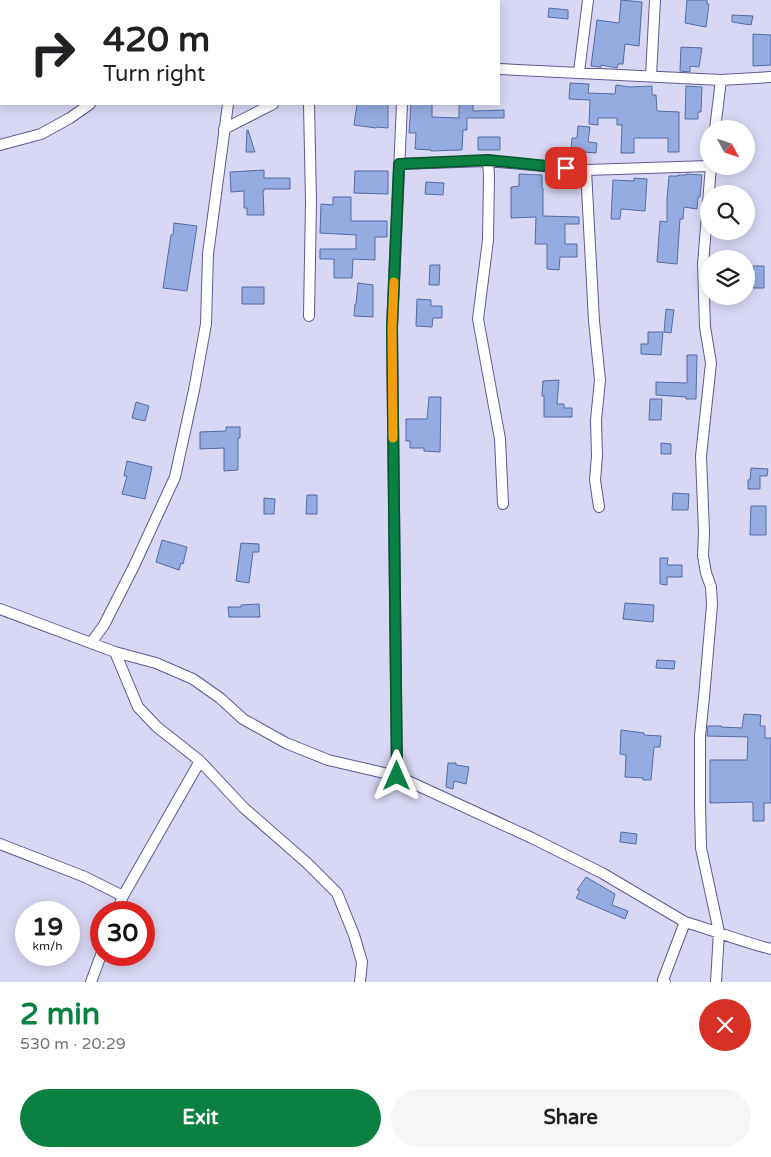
<!DOCTYPE html>
<meta charset="utf-8">
<style>
:root{--surface:#fff;--page:#f6f6f6;--text:#202124;--muted:#757577;--accent:#0b8043}
body{margin:0;font-family:"Varela Round",sans-serif;background:var(--page);color:var(--text);height:100vh;display:flex;flex-direction:column;font-size:19px;white-space:nowrap}
*{box-sizing:border-box;margin:0}
p{font-size:16px;color:var(--muted)}
.icon{flex:none;width:28px;height:28px;fill:none;stroke:currentColor;stroke-width:2;stroke-linecap:round;stroke-linejoin:round}
.map{position:relative;height:982px;overflow:hidden}
.side{display:flex;flex-direction:column;background:var(--surface);flex:1}
.side>*{flex:none}
.top-card{position:absolute;left:0px;top:0px;width:500px;height:105px;box-shadow:0 2px 12px #0003;background:#fff;color:var(--text);overflow:hidden}
.needle{width:32px;rotate:130deg}
.fabs{position:absolute;left:700px;top:120px;display:grid;gap:10px}
.fabs a{display:grid;place-items:center;width:55px;height:55px;border-radius:50%;background:var(--surface);box-shadow:0 2px 12px #0003;font-size:25px}
.speed{position:absolute;left:15px;top:901px;display:flex;gap:10px;font-size:25px;font-weight:700;text-align:center}
.speed>*{display:grid;place-content:center;width:65px;height:65px;border-radius:50%;background:var(--surface);box-shadow:0 2px 12px #0003;line-height:1}
.speed small{font-size:12px;font-weight:400}
.speed .limit{border:8px solid #d22;background:#fff;color:#111}
.pin{position:absolute;display:grid;place-items:center;width:42px;height:42px;color:#fff;margin:-21px;border-radius:10px;box-shadow:0 2px 8px #0006}
.me{position:absolute;width:55px;margin:-28px;rotate:0deg;stroke-linejoin:round;filter:drop-shadow(0 0 4px #0008)}
.turn{display:flex;align-items:center;gap:18px;height:105px;padding:0 20px;font-size:22px}
.turn .icon{width:65px;height:65px;stroke-width:2.5}
.turn b{display:block;font-size:35px;line-height:42px}
.round{display:grid;place-items:center;flex:none;width:52px;height:52px;border-radius:26px;background:var(--page)}
.summary{display:flex;align-items:center;justify-content:space-between;height:85px;padding:0 20px}
h1{font-size:30px;font-weight:800;line-height:38px;color:var(--accent)}
.action{display:flex;gap:10px;margin-top:auto;padding:10px 20px}
.action a{flex:1;height:58px;border-radius:30px;background:var(--accent);color:#fff;font-size:20px;font-weight:800;line-height:58px;text-align:center}
.action a+a{background:var(--page);color:var(--text)}
.map>svg:first-child{display:block}
</style>
<div class="map">
<svg width="771" height="982" viewBox="0 0 771 982">
<rect width="100%" height="100%" fill="#d9d8f4"/>
<!-- building -->
<path fill="#95abe2" stroke="#556ba4" d="M621,0L642,2L639,46L625,44L623,64H618L617,68L601,65V67L591,66L597,20L619,23Z
M687,0H707V4H709L706,27L685,23Z
M549,8L568,10V19L548,17Z
M732,15L753,16L751,25L732,22Z
M753,34L771,35V65L753,66Z
M681,47L702,48L699,67L690,66V72L680,71Z
M570,83L589,84L588,93L615,94L616,85L630,87L652,86V95H656L657,111L679,112V152H668V138H634V153H621L622,125H617V118H598V125L589,124L590,100L569,99Z
M686,86L702,87L701,112H698V119H685Z
M357,104H388V128L377,127L376,128L354,125Z
M411,104H432V117L459,118V104H473V111L504,110V118H467V130H463L462,150L431,151V150L415,149L416,133H409Z
M578,126L590,127L588,142L597,143L596,153L571,151L572,138H577Z
M247,130H248L255,152H246Z
M478,137H500V150H478Z
M264,170V178H290V189H264V191H263L264,215H247V208H244V191L231,192L230,172Z
M355,171H388V194L354,193Z
M519,174L542,175V188H543V216L579,217V224H565V244H577V257H560L559,270L547,269V244H535L536,217L511,218V187L519,186Z
M686,174L702,175L700,197H698L697,209L684,207L683,219H680L677,264L657,262L660,221L667,222V199L669,176H678V175H686Z
M634,178L647,179L645,211L621,209L620,219H611L613,180L634,181Z
M426,182L444,183L443,195L425,194Z
M333,197H351V221H387V237H375V260L353,259L352,278H334V259H320V249H356V235L320,233L321,204L333,205Z
M174,223L197,226L187,291L163,288L171,235H173Z
M430,265H440L439,285H429Z
M753,266H764V288H753Z
M358,283L373,285V317L354,316L355,304H356Z
M242,287H264V304H242Z
M417,299L431,300V306H442V318H433L432,327L416,326Z
M666,309L674,310L671,333L664,332Z
M648,332H663L661,355L641,354V344H648Z
M687,355H697L696,399H686V397L656,395V382L687,383Z
M559,380L557,404H564V408H572V417H544V396H542L543,381Z
M429,397H441L440,452L424,451V448H410V441H406V419H427Z
M650,399H662L661,420H649Z
M136,402L149,406L145,421L132,418Z
M226,427H240V438H238V470L224,471V448L200,449V432L226,431Z
M661,443L671,444V454H661Z
M127,461L152,467L145,499L122,494L127,476H124Z
M751,468L768,469L767,476H760V489H748V480H750Z
M673,493L689,494L688,510H672Z
M307,495H317V514H306Z
M264,498L275,499L274,514H264Z
M751,506H766V535H750Z
M162,540L187,547L183,564L181,563L179,570L156,562Z
M241,543L259,544V552H253L249,583L236,581Z
M660,558H668L667,565H682V577H667V585L660,584Z
M625,603L654,605L653,622L623,619Z
M259,604L260,617H229L228,607H241V605Z
M657,660L675,661L674,669L656,668Z
M744,714L761,715L760,726H765V738H771V803H764V821H753V803L752,802L710,803V760H747L748,737L707,736L708,726H721V727L742,728Z
M621,730L644,733V735L661,736L660,747H654L651,780H643V778L625,777L626,755L620,754Z
M448,763H456V765L469,767L466,784L454,781L453,789L446,787Z
M621,832L637,834L636,844L620,842Z
M586,877L615,894L612,905L628,911L625,919L576,898L580,891L577,890Z"/>
<g fill="none" stroke-linecap="round" stroke-linejoin="round">
<defs>
<path id="minor" d="M242,1L243,0
M318,1V0
M384,1V0
M448,1L449,0
M499,69L721,80L771,77
M579,72L588,0
M651,76L655,0
M224,129L273,104
M715,129L721,80
M0,145L41,134L70,118L90,104
M488,161L489,176L488,240L478,319L500,439L503,504
M399,164L488,161L586,170L709,166
M711,166L703,264L705,327L711,363L701,456L704,532L703,556L706,573L711,587L712,605L704,697L700,736V805L701,848L719,932L716,982
M586,170L594,321L600,380L596,420L597,456L595,480L599,507
M309,316L311,201L309,104
M0,609L115,652L156,663L193,679L220,698L243,719L286,743L328,760L397,776L532,838L602,873L685,922L663,980L665,982
M91,643L104,625L134,566L175,477L194,390L206,324L208,254L228,104
M115,652L138,707L157,727L200,761L244,808L307,863L337,893L354,935L362,962L360,982
M397,776L392,328L402,104
M0,844L85,877L123,896
M117,912L123,896L200,761
M685,922C713,930 742,942 771,949
M91,982L101,955"/>
</defs>
<!-- minor casing -->
<use href="#minor" stroke="#5f5994" stroke-width="12"/>
<!-- minor -->
<use href="#minor" stroke="#fff" stroke-width="10"/>
</g>
<g fill="none" stroke-linecap="round" stroke-linejoin="round">
<defs>
<path id="route" d="M397,776L392,328L399,164L488,160L566,168"/>
</defs>
<!-- route casing -->
<use href="#route" stroke="#07532c" stroke-width="12"/>
<!-- route -->
<use href="#route" stroke="#0b8043" stroke-width="9"/>
<!-- slow -->
<path stroke="#f59e0b" stroke-width="9" d="M393,438L392,328L394,282"/>
</g>
</svg>
<div class="fabs">
<a><svg class="needle" viewBox="-14 -14 28 28"><path d="M0-13l5 13h-10z" fill="#e53935"/><path d="M0 13l5-13h-10z" fill="#757577"/></svg></a>
<a><svg class="icon" aria-label="search" viewBox="0 0 24 24"><circle cx="10" cy="10" r="6"/><path d="M15 15l6 6"/></svg></a>
<a><svg class="icon" aria-label="layers" viewBox="0 0 24 24"><path d="M12 4l9 5-9 5-9-5zM3 14l9 5 9-5"/></svg></a>
</div>
<div class="speed"><div>19<small>km/h</small></div><div class="limit">30</div></div>
<div class="pin" style="left:566px;top:168px;background:#d93025"><svg class="icon" aria-label="arrive" viewBox="0 0 24 24"><path d="M6 21V4h12l-3 4 3 4H6"/></svg></div>
<svg class="me" style="left:397px;top:776px" viewBox="-20 -20 40 40"><path d="M0-17L14 15 0 8-14 15z" fill="#0b8043" stroke="#fff" stroke-width="4"/></svg>
<div class="top-card">
<div class="turn"><svg class="icon" aria-label="right" viewBox="0 0 24 24"><path d="M7 20v-9h11M14 6l5 5-5 5"/></svg><div><b>420 m</b>Turn right</div></div>
</div>
</div>
<section class="side">
<div class="summary"><div><h1>2 min</h1><p>530 m · 20:29</p></div><a class="round" style="background:#d93025;color:#fff"><svg class="icon" aria-label="close" viewBox="0 0 24 24"><path d="M6 6l12 12M18 6L6 18"/></svg></a></div>
<div class="action"><a>Exit</a><a>Share</a></div>
</section>
